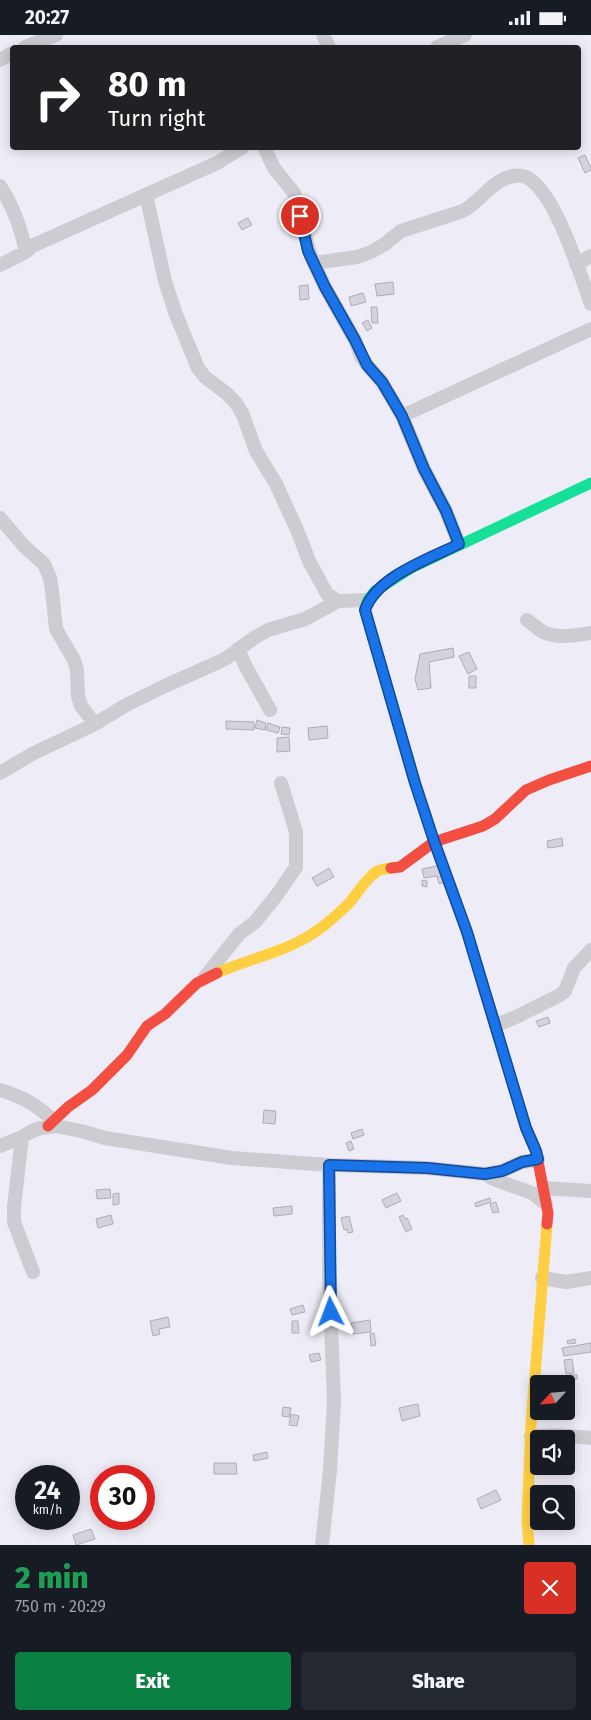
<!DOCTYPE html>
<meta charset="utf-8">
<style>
:root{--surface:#171b24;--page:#242831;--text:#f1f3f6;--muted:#9ea1a6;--accent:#0b8043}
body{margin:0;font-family:"Fira Sans",sans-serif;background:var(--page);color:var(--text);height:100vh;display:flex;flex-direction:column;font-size:19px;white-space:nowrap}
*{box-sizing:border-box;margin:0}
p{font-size:16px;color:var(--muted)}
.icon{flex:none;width:28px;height:28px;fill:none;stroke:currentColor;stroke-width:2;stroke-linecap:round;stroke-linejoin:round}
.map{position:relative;height:1510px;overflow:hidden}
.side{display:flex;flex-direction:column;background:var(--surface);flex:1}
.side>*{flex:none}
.hud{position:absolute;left:10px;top:10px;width:571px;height:105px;border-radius:5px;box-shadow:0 2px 12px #0003;background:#202124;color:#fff;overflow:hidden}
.needle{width:32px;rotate:244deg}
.buttons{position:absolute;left:530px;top:1340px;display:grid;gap:10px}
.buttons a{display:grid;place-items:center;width:45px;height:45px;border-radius:5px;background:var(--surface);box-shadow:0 2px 12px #0003;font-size:25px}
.speed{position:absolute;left:15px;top:1430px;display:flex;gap:10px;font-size:25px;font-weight:700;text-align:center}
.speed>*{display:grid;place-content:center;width:65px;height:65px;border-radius:50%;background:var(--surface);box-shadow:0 2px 12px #0003;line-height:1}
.speed small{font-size:12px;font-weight:400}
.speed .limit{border:8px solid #d22;background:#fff;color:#111}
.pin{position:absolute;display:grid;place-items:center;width:42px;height:42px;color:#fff;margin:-21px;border:2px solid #fff;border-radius:50%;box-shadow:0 1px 5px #0007}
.me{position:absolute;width:55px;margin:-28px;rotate:357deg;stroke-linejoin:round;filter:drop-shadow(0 0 4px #0008)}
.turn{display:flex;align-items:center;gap:18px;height:105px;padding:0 15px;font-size:22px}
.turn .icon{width:65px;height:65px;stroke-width:2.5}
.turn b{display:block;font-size:35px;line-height:42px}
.round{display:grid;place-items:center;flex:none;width:52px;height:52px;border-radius:5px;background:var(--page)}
.headline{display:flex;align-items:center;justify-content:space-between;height:85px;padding:0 15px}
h1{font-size:30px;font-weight:800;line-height:38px;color:#1e9e55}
.action{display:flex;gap:10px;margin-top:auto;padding:10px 15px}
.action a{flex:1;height:58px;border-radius:5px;background:var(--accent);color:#fff;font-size:20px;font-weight:800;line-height:58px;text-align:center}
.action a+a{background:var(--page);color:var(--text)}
.status{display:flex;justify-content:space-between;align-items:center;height:35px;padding:0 25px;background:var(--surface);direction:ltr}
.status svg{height:14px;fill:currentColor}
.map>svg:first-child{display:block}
</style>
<div class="status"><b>20:27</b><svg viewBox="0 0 49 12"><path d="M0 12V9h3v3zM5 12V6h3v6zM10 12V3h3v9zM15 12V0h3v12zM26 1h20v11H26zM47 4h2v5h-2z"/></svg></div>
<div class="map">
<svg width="591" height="1510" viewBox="0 0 591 1510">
<rect width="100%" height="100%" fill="#eeecf6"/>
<!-- building -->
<path fill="#d5d2dd" stroke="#afacb6" d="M585,120L591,133V135L585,138L578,123Z
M248,183L252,190L242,195L238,188Z
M393,247L394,259L377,261L375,249Z
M308,250L309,264L300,265L299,251Z
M363,258L366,267L351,271L349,262Z
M371,272H377L378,288H372Z
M368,285L372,293L367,296L362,288Z
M453,613L454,622L429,627L431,653L418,655L415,644L420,619Z
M469,617L477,634L468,639L459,621Z
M469,641H476V653H469Z
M257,685L266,688L265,695L255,693Z
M226,686L254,687V695L226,694Z
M268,688L280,692L278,698L266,695Z
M327,691L328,703L309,705L308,693Z
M282,692L290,693L289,700L281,699Z
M289,702L290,716L277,717V703Z
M562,803L563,811L548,813L547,806Z
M441,830L445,847L439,849L437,841L424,843L422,834Z
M329,833L334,842L317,851L312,843Z
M422,845L427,846V852L422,851Z
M548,982L550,988L539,992L536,986Z
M264,1075L276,1076L275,1089L263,1088Z
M362,1094L364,1100L353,1104L351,1098Z
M351,1106L354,1114L349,1116L346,1108Z
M110,1154L111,1163L97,1164L96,1155Z
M119,1158V1169L113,1170V1159Z
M397,1158L401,1166L386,1173L382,1165Z
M490,1163L491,1167L476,1172L475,1168Z
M496,1167L499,1177L493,1178L490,1169Z
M292,1171V1179L274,1181L273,1173Z
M111,1180L113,1189L98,1193L96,1184Z
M403,1180L405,1184L407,1183L412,1194L406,1197L399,1182Z
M349,1181L353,1197L348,1198L347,1194L344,1195L341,1183Z
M303,1270L305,1277L292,1280L290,1274Z
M168,1282L170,1292L159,1294L160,1299L153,1301L150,1286Z
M370,1285L371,1297L353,1299L351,1288Z
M292,1286H298L299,1298H292Z
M374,1298L376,1310L371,1311L370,1299Z
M575,1304L576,1308L568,1309L567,1306Z
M591,1308V1317L564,1321L562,1313Z
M319,1318L321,1325L311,1327L309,1320Z
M572,1324L574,1338L566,1339L564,1325Z
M569,1340H577V1344H569Z
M418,1369L420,1381L402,1386L399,1373Z
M283,1372L291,1373L289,1382L282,1381Z
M291,1379L299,1381L297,1391L289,1390Z
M267,1417L268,1423L254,1426L253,1420Z
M214,1428H236L237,1439H214Z
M496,1455L501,1465L481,1474L477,1464Z
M91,1494L95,1504L76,1510L73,1500Z"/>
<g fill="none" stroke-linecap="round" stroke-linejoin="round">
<!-- street -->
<path stroke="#ccccd1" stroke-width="14" d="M323,0L329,12
M25,12L56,0
M437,12L465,0
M0,25L12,18
M264,112L274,133L294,158L311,222L325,252L355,305L361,321L367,330L382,347L402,381L424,434L446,476L459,509
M0,151C13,171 21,193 26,217
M146,160L165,246L175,277L198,333L205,342L226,358L236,368L243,380L256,416L276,449L298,497L309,526L327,559L338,566L368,565
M314,228L357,222L371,217L385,209L401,196L463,176C481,166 492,145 513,141C518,140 523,140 528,143C556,159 580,239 591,269
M576,229L591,221
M0,230L26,217L32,211L217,128L243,112
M402,381L591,294
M0,483L24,511L44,529L50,543L52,555L56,594L74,625L77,635L78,661L81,671L95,689
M527,585C533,589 538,594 543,597C557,604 577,600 591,598
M238,614L245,630L270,675
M0,738L32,719L95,689L126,670L167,650L212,630L225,624L254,603L268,595L305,584L338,566
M205,942L239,899L255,887L276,861L296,832V797L281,748
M496,990L516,982L560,960L565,956L574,933L591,915
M0,1055C23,1062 35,1069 53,1085
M22,1102L14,1172V1187L33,1237
M0,1111L22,1102L32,1096L41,1093L56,1091L81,1096L105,1103L232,1123L329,1130L427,1133L485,1139L502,1136L522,1127L538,1125
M485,1139L496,1145L532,1158L546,1169
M543,1153L591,1156
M542,1243L566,1247L591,1243
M531,1401L558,1400L591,1403
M322,1510L330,1435L334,1366L329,1239V1130"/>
<!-- fast -->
<path stroke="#16e098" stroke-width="11" d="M412,737L365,575L368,565L375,556L411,533L591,448"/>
<!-- slow -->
<path stroke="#ffcf43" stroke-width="11" d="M412,737L434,807L467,897L488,966
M217,938C255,921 292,917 326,889C334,882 344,874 351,866C359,856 366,844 376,837C380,834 386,834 391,833
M529,1510L527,1485L531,1390L547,1189"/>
<!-- jam -->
<path stroke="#f24e42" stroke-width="11" d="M391,833L400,832L434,807L483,791L495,784L526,755L549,745L591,731
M488,966L526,1093L536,1116L548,1178L547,1189
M48,1091L68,1072L92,1055L127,1020L147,991L165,979L197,948L217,938"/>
</g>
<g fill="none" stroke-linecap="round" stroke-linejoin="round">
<defs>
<path id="route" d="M300,181L308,216L325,252L355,305L367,330L382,347L402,381L424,434L446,476L459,509C429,524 376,542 365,575L415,748L434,806L467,897L526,1093L536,1116L538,1124L522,1127L502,1136L485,1139L427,1133L329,1130L331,1277"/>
</defs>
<!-- route casing -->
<use href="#route" stroke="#114b97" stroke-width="12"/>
<!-- route -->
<use href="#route" stroke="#1a73e8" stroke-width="9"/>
</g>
</svg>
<div class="buttons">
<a><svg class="needle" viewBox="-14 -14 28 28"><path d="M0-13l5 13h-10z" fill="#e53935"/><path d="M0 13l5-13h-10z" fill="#9ea1a6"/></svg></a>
<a><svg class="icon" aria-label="sound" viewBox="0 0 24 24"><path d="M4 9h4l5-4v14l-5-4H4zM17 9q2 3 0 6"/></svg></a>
<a><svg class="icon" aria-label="search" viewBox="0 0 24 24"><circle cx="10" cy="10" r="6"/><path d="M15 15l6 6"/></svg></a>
</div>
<div class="speed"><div>24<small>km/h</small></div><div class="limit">30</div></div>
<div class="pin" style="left:300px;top:181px;background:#d93025"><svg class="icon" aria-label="arrive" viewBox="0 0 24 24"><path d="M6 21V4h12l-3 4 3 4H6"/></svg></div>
<svg class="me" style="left:331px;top:1277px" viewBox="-20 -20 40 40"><path d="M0-17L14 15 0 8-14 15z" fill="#1a73e8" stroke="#fff" stroke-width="4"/></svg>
<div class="hud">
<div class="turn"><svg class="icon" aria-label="right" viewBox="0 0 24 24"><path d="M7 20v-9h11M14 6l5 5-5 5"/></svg><div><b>80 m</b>Turn right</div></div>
</div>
</div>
<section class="side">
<div class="headline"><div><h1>2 min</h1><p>750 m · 20:29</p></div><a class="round" style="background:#d93025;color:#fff"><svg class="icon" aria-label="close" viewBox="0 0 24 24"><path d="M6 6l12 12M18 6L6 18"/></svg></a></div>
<div class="action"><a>Exit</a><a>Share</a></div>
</section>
